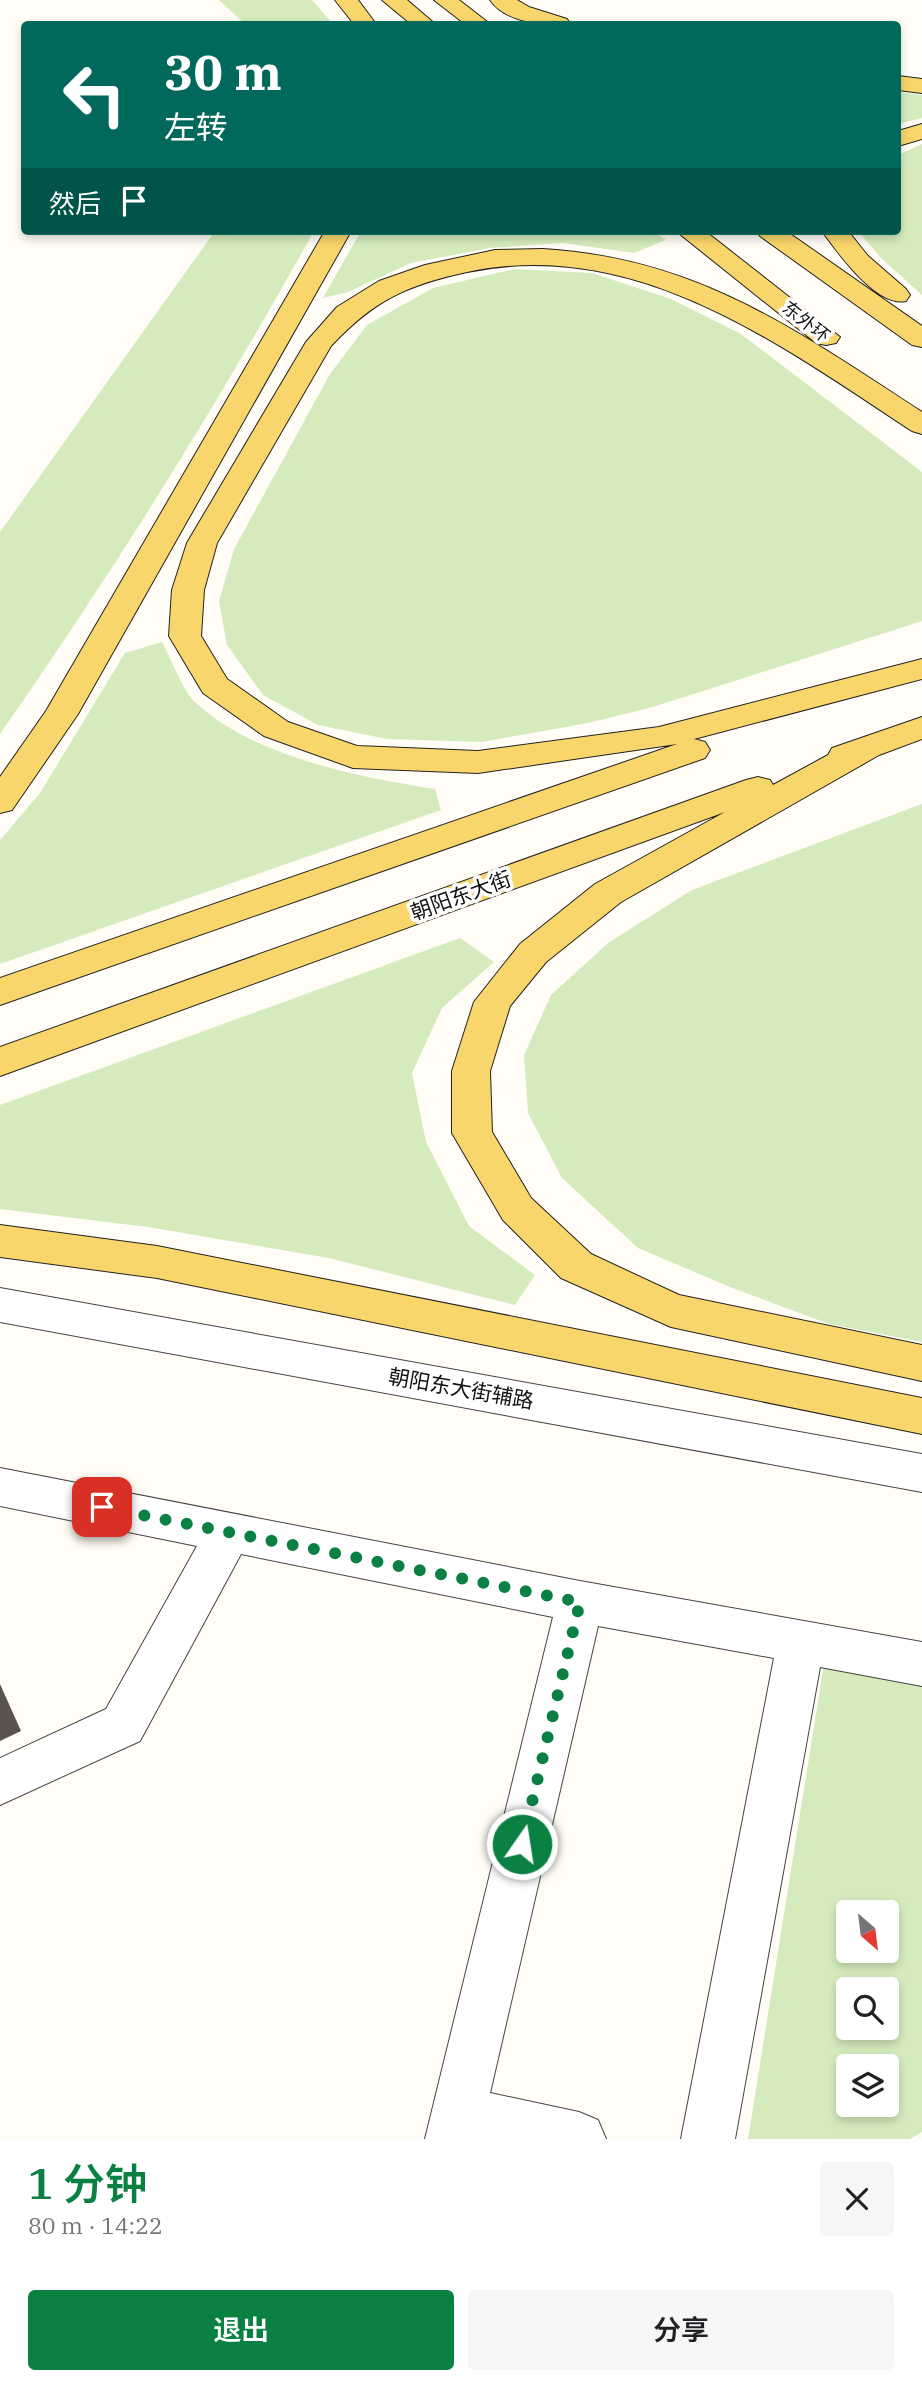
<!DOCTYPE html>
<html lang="zh">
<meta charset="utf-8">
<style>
:root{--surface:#fff;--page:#f6f6f6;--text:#202124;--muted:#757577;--accent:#0b8043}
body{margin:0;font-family:"IBM Plex Serif","Noto Sans SC",serif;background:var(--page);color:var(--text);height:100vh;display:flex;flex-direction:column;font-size:26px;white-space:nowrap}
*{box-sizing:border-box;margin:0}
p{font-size:23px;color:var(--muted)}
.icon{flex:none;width:38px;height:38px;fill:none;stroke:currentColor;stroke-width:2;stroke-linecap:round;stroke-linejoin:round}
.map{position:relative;height:2139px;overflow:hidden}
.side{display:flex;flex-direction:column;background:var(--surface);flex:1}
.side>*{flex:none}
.guide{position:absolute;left:21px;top:21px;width:880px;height:214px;border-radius:7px;box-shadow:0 4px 10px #0003;background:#00695c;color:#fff;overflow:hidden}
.needle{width:46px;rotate:152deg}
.fabs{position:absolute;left:836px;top:1900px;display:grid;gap:14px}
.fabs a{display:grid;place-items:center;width:63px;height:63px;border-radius:7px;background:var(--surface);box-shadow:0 4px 10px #0003;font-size:35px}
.pin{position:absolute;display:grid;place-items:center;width:60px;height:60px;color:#fff;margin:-30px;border-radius:14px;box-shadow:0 4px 10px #0006}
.me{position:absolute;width:77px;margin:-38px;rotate:13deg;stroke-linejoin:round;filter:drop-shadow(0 0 5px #0008)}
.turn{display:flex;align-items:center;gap:24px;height:147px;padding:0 28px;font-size:32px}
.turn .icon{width:91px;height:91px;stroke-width:2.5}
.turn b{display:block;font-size:49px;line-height:60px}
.then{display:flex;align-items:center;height:66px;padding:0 28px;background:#0003;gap:14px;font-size:26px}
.round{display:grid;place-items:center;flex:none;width:74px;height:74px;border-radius:7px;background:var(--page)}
.headline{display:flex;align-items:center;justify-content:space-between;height:119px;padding:0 28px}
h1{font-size:42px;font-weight:600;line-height:52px;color:var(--accent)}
.action{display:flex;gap:14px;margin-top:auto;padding:14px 28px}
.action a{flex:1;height:80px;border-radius:7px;background:var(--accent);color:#fff;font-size:28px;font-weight:600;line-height:80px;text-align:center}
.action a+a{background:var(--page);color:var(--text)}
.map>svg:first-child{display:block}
</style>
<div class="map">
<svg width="922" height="2139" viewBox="0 0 922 2139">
<rect width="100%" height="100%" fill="#fffdf5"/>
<!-- green -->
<path fill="#d5ebbd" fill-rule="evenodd" d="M219,0H312L333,24H245Z
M898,92L922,95V118L898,124Z
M922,144V295L881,258L858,231H898V155Z
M215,231H314C218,404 113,572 0,734V532Z
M361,231H653L666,240L634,253L563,243L490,248L411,263L348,292L323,298Z
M514,269L592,273L671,299L741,334L922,472V621L653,707L588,723L482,742L387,739L318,725L263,695L227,645L219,601L234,549L330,374L367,325L433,288Z
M162,642C171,658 183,692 196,703C255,757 358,777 435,789L441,810L0,964V840L40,793L125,653Z
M922,804V1342L829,1324L730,1287L638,1248L562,1178L528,1113L524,1055L551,995L608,943L692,890Z
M460,938L494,962L442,1008L412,1073L426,1142L469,1226L535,1275L515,1305L329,1258L148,1227L0,1209V1105Z
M824,1664L922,1683V2132L910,2139H748ZM849,1913H887V1951H849ZM849,1990H887V2028H849ZM849,2067H887V2105H849Z"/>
<!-- building -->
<path fill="#5a524d" d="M0,1684L21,1731L0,1741Z"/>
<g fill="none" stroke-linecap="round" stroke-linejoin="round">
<defs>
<path id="minor" d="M0,1288L922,1454V1492L0,1322Z
M0,1468L580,1581L922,1642V1686L820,1667L735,2139H681L774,1658L598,1626L490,2093L579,2112L598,2120L606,2139H425L553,1617L241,1554L140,1741L0,1805V1758L106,1709L197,1546L0,1506Z"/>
<path id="major" d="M335,0H358L376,24H354Z
M382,0H407L435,24H411Z
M434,0H459L490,24H465Z
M490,0H517L529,7L567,19L570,24C545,26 506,23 490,0Z
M898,76L922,79V93L898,90Z
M922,124V139L898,146V131Z
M325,231H351L78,714L12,810L0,813V777L46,711Z
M676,231H705L840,337L836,343L826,345L816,343Z
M756,231H786L922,326V347L912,345L760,236Z
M822,231H848L868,256L906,289L910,295L906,301C877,308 838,253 822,231Z
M543,249C698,258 797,331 922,412V434L912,431C779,344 636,236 467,272C407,285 374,300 331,346L217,543L204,590L201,636L227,679L288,722L357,746L478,751L659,727L922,659V679L694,739L705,742L710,750L705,758L0,1005V978L677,744L478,773L353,768L264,736L203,693L169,636L172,590L187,543L306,342L337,307L379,281L425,265L495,250Z
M922,717V739L879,755L621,902L546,962L510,1006L490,1071L492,1132L531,1198L591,1254L679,1295L922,1345V1381L671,1327L561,1278L503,1220L452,1133V1071L474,1002L520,944L595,884L725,812L0,1076V1047L746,780L758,777L770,780L773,785L828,755L832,748Z
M0,1225L157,1246L922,1398V1434L157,1278L0,1257Z"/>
</defs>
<!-- minor casing -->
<use href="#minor" stroke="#444" stroke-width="2"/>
<!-- major casing -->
<use href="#major" stroke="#222" stroke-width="2"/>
<!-- minor -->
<use href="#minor" fill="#fff" fill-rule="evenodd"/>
<!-- major -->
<use href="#major" fill="#f9d66b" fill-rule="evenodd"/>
</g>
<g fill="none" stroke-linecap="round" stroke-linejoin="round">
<!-- route -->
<path stroke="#0b8043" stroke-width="12" stroke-dasharray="0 21.6" d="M102,1507L580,1602L522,1844"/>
</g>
<g text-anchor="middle" stroke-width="7" stroke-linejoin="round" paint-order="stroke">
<!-- far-street labels -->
<g font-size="18" fill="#111" stroke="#fff">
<text transform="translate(806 322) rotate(38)" y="6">东外环</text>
</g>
<!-- street labels -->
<g font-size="21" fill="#111" stroke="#fff">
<text transform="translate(461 896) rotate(-20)" y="7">朝阳东大街</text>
<text transform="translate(461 1389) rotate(10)" y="7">朝阳东大街辅路</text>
</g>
</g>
</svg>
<div class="fabs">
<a><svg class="needle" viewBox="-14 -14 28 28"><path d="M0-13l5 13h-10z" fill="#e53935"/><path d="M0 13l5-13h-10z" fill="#757577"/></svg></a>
<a><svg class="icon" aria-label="search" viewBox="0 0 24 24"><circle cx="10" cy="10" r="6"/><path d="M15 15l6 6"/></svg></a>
<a><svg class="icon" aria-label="layers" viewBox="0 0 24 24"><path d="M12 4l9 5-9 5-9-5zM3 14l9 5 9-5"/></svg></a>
</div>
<div class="pin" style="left:102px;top:1507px;background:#d93025"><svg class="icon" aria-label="arrive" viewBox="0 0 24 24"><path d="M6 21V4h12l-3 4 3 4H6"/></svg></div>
<svg class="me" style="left:522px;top:1844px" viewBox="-20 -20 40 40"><circle r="17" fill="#0b8043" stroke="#fff" stroke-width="3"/><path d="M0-11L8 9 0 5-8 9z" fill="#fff"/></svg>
<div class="guide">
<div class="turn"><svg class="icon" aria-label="left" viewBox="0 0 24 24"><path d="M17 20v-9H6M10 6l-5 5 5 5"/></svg><div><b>30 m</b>左转</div></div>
<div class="then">然后<svg class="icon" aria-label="arrive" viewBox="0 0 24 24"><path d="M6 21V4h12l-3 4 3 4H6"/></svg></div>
</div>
</div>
<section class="side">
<div class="headline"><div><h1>1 分钟</h1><p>80 m · 14:22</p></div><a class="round"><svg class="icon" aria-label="close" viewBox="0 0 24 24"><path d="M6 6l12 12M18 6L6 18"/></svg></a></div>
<div class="action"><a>退出</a><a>分享</a></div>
</section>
